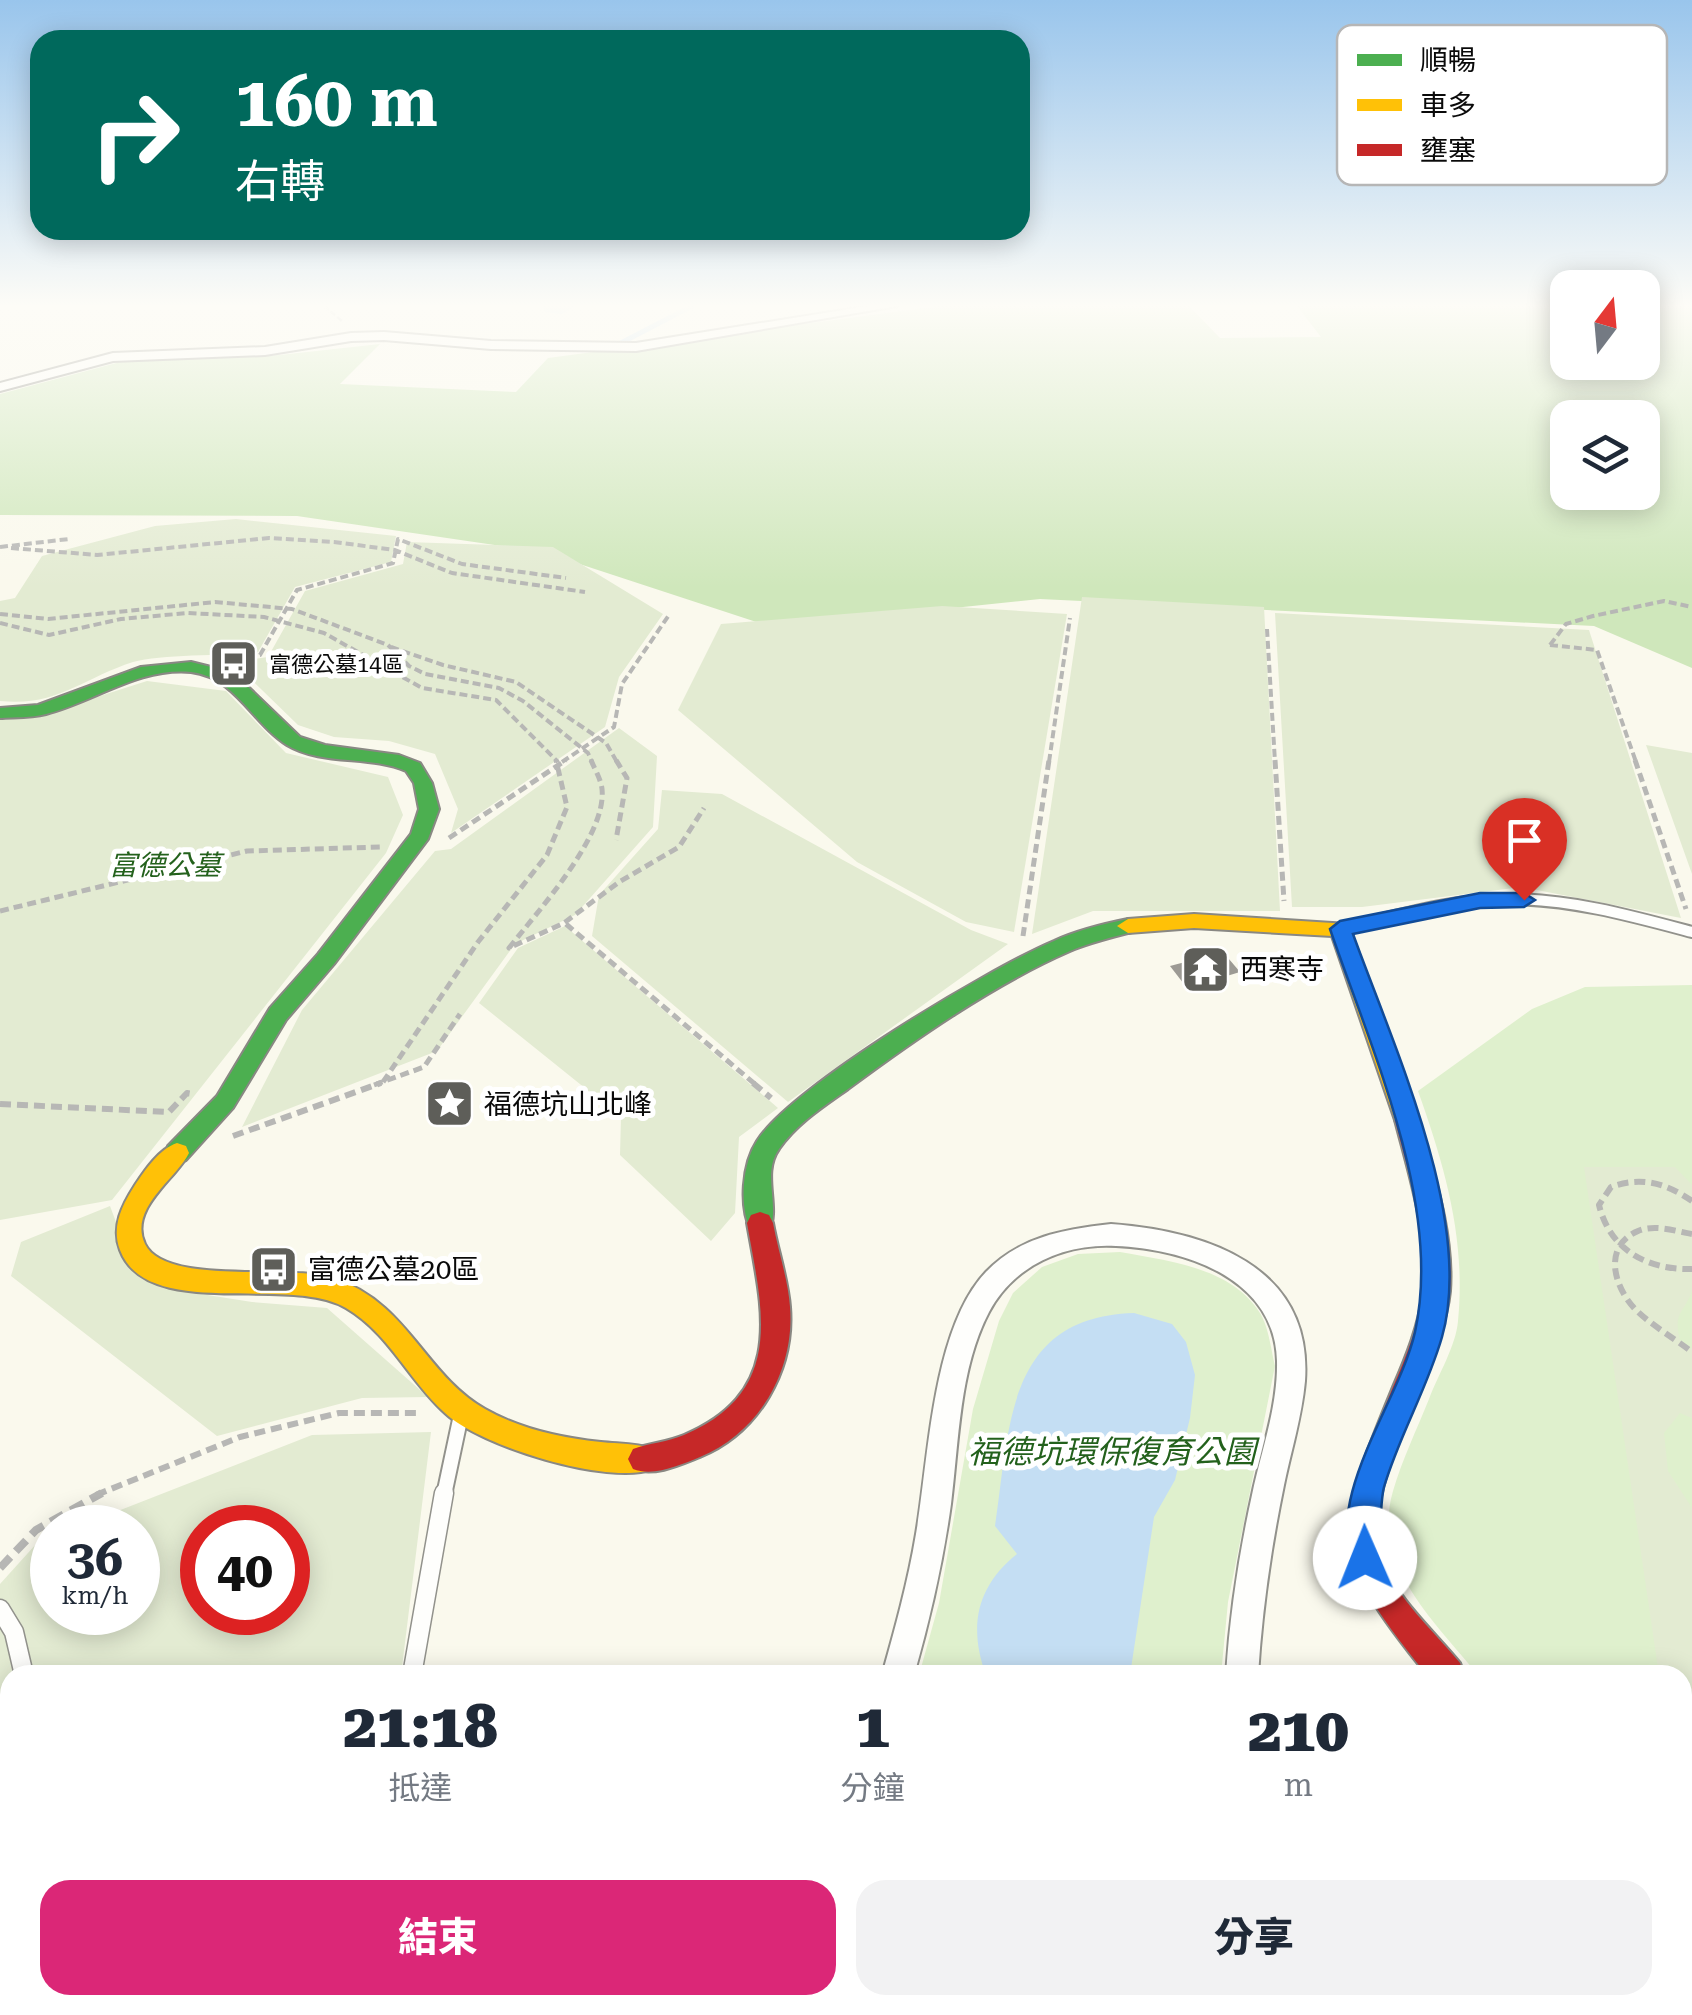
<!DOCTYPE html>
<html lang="zh-TW">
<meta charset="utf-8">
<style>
:root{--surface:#fff;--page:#f2f2f3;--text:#1f2937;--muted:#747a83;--accent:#db2777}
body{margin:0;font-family:"Roboto Serif","Noto Sans TC",serif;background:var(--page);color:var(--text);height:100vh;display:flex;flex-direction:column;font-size:38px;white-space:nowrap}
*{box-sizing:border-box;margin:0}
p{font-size:32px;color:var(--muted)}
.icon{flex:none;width:55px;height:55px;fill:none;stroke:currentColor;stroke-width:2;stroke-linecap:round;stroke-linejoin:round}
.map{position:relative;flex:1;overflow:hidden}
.panel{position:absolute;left:0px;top:1665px;width:1692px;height:350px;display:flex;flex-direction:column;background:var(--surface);border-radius:30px 30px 0 0;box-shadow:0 5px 25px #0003}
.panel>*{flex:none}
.guide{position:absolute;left:30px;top:30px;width:1000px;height:210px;border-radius:30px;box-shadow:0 5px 25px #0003;background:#00695c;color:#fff;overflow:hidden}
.needle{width:65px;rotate:16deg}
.buttons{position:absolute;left:1550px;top:270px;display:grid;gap:20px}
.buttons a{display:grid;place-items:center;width:110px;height:110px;border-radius:20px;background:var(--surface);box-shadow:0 5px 25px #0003;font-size:50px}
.speed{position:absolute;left:30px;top:1505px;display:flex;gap:20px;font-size:50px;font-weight:700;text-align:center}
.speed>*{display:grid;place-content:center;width:130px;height:130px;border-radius:50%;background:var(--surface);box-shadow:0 5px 25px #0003;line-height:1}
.speed small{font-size:25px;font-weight:400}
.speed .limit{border:15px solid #d22;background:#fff;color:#111}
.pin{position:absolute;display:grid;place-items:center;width:85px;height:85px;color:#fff;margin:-102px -42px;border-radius:50% 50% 50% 0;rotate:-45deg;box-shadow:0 0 10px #0007}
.pin .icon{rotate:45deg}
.me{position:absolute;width:110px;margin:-55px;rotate:359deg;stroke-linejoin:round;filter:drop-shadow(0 0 8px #0008)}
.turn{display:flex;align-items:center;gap:35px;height:210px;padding:0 40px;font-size:45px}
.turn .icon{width:130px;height:130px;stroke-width:2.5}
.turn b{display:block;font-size:70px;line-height:85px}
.eta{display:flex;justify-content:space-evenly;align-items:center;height:170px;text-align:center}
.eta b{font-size:60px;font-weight:800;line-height:70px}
.primary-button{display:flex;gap:20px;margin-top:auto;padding:20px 40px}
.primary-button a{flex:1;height:115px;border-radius:30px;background:var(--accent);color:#fff;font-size:40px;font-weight:800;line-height:115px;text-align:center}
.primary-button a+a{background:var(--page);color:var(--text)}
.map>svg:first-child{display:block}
</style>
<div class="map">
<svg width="1692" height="2015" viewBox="0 0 1692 2015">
<rect width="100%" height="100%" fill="#faf9ed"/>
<!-- green -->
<path fill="#dff0cd" d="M1692,985V2015H745L751,2005H1682V1675H1478C1436,1623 1371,1565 1393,1491C1402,1460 1417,1429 1429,1399C1438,1375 1456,1346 1458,1321C1466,1239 1445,1167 1418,1091L1532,1009L1585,987Z
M1120,1252C1168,1261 1231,1267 1260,1313C1269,1328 1271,1350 1275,1366L1228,1602L1221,1675H919L939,1603L973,1409L999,1321L1013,1293L1042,1267L1078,1254Z"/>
<!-- forest -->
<path fill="#cfe7bb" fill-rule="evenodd" d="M940,306H1189L1220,338L1321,337L1297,306H1567L1568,362H1642L1643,306H1692V668L1594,626L1040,599L772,627L543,552L297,516L0,515V394L120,362L280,355L380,344L340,384L516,392L548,358ZM1568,418H1642V492H1568Z"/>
<!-- cemetery -->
<path fill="#e3ebd2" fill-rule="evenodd" d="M236,519L396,536L391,562L295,587L258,652C225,656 161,654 133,662C83,678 57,707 0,701V601L15,598L42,556L155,526Z
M407,542L553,547L663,614L619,677L605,727L451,833L458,809L435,754L389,741L334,737L298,725L233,662L268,657L305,591L403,564Z
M1082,597L1264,607L1280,911H1093L1032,934Z
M942,606L1067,614L1014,932L966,922L857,862L678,710L721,624Z
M1275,613L1589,630L1681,918L1522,887L1362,907H1292Z
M147,681L226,691L286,753L388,777L403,815L386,853L112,1200L0,1220V720L31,718Z
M619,728L657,756L653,827L575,915L515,944L437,1051L242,1127L302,1010L435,851L451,849Z
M1646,745L1692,753V874Z
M662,790L722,794L971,930L1008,944L788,1102L592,936L599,895L658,829Z
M565,926L778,1108L739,1137L735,1213L711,1241L620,1155L621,1117L479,1003L518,948Z
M1584,1167H1675L1692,1185C1692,1203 1692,1280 1692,1291C1683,1315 1672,1313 1681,1343L1692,1348V1418L1680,1413L1664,1433L1668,1471L1692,1508V1717L1683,1706L1682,1675H1659Z
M110,1206L134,1270L163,1288L252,1302L327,1308L428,1397L362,1398L217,1436L11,1276L21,1242Z
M431,1432L401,1675H10V2005L266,2006L167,2015H0V1584L37,1543L52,1537V1612H138V1528L77,1527L312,1435ZM202,1528H288V1612H202Z"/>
<!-- water -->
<path fill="#c4def3" d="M1134,1313L1172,1324L1186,1342L1195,1375L1190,1418L1175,1480L1154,1517L1130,1675H986C968,1626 977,1586 1017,1554L995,1526C1010,1427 1006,1317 1134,1313Z"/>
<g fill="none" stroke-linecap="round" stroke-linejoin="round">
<!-- stream -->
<path stroke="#c4def3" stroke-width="5" d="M617,345L692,306"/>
<!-- river -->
<path fill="#c4def3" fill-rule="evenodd" d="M542,306H575L562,314L545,312Z"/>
</g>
<!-- building -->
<path fill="#9c9a94" d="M1223,952L1240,972L1187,988L1170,966Z"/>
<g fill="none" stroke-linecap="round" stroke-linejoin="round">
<defs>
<path id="lane-far2" d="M1340,929C1395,917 1451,899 1508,899C1571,899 1632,916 1692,932"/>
<path id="lane-far1" d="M444,1495L461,1415"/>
<path id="lane" d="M0,1609L14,1632L24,1675
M412,1675L444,1493
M0,1963L10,1928
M340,2015L345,2005"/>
<path id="street" d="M868,306H897L636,351L491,349L384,340L351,341L265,355L113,361L0,391V383L113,353L265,347L351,333L384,332L491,341L636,343Z
M1111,1224C1205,1231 1313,1265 1305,1381C1302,1416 1291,1451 1284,1485C1271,1548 1262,1611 1258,1675H1226C1230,1614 1239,1554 1252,1495C1261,1451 1278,1407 1277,1361C1275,1278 1185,1249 1116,1246C1065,1243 1014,1265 989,1312C959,1369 959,1441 951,1504C943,1562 930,1619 914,1675H882C895,1629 908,1582 916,1534C929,1459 932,1329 986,1272C1019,1237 1065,1229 1111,1224Z
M698,2005H738L734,2015H694Z"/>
<path id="fast" d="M191,662L223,670L246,685L300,737L325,745L399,755L420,763L432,783L439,809L428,839L334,964L286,1020L233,1108L186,1160L177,1163L168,1160L165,1153L168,1146L217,1096L270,1008L318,954L411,834L419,809L414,783L406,771C370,755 322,766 287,745C253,724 235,677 191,672C139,667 94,702 46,714C31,718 15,717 0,718V708L38,705L141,667Z
M1128,919L1136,921L1139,926L1136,931C1113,937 1091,942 1070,951C994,984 914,1040 848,1089C824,1106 796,1124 779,1149C761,1174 781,1207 769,1231L760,1234L751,1231C739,1207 742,1164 757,1141C792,1086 990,968 1054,941C1078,930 1103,924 1128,919Z"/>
<path id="slow" d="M1194,914L1348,924L1419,1120L1416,1127H1398L1395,1120L1332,936L1194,928L1128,933L1117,926L1128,919Z
M177,1143L186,1146L189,1153C176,1179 128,1209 145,1244C165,1286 290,1264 333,1278C408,1302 424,1374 485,1409C520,1429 562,1438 601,1442C619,1444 637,1443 653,1449L658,1459L653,1469C609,1486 480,1446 445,1413C409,1381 389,1333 346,1308C290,1274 147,1322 120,1250C111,1227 122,1205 135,1185C145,1170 159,1149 177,1143Z"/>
<path id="jam" d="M1407,1111L1416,1113L1419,1120C1434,1175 1454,1233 1450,1291C1443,1368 1355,1491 1382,1560C1397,1599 1434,1631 1460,1663L1464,1675H1427C1325,1549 1333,1533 1393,1387C1406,1357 1419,1325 1423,1292C1429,1235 1409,1175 1395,1120L1398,1113Z
M760,1212L769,1215L773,1223C778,1251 788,1279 790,1307C795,1370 759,1433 700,1457C680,1465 654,1477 633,1469L628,1459L633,1449C649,1443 668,1442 684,1435C787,1391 762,1309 747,1223L751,1215Z"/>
</defs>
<!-- lane-far2 casing -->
<use href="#lane-far2" stroke="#92928c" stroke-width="14"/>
<!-- lane-far1 casing -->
<use href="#lane-far1" stroke="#92928c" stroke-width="18"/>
<!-- lane casing -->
<use href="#lane" stroke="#92928c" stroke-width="21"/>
<!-- street casing -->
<use href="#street" stroke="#92928c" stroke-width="4"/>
<!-- fast casing -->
<use href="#fast" stroke="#898883" stroke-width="4"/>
<!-- slow casing -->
<use href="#slow" stroke="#898883" stroke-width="4"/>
<!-- jam casing -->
<use href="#jam" stroke="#898883" stroke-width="4"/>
<!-- path-far4 -->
<path stroke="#b7b7b5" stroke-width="2.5" stroke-dasharray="6 2.5" stroke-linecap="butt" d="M324,306L342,321"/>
<!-- path-far3 -->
<path stroke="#b7b7b5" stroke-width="4" stroke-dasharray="8 4" stroke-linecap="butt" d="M0,547L69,539
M11,548L97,555L269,538L334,542L395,550L452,573L585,592
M0,614L48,619L215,602L292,609L388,645L409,666L425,674L499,688L523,701L588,753L592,762
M0,623L49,635L121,619L188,613L264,617L324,633L422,688L496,700L558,762
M1267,629L1275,762
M1550,645L1597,650L1636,762
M1550,645L1566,624L1593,616L1664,601L1692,607
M391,647L443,665L516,682L606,743L617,762
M236,658L260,655L297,590L393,563L398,539L462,564L566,578
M562,762L614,727L622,684L669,615
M1049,762L1070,618"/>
<!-- path-far2 -->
<path stroke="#b7b7b5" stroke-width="5" stroke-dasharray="9 5" stroke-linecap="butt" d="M591,760C594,768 601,779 602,789C607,836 537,912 509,948L564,923L619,882L679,847L704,808
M616,760L627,778L616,840
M1275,760L1284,901
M1635,760L1686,909
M449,838L566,760
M0,911L247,851L380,847
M566,924L756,1085
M1023,936L1049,760
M383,1082L478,942L547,855L567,807L556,760
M374,1085L424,1067L460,1014"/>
<!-- path-far1 -->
<path stroke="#b7b7b5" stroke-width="6" stroke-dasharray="11 6" stroke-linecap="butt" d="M753,1083L771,1098
M0,1104L169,1112L187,1093L193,1094
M233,1136L381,1083
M1692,1201C1666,1183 1641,1176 1611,1187L1599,1205C1610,1250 1647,1270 1692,1269
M1692,1234C1675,1231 1655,1224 1638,1231C1602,1246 1614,1287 1635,1309C1651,1325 1674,1338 1692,1352
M96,1495L240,1437L339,1413H417"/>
<!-- path -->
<path stroke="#b7b7b5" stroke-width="8" stroke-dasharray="15 8" stroke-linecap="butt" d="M0,1568L36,1530L102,1493
M1165,2005L1174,2015
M290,2015L295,2005"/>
<!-- lane-far2 -->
<use href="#lane-far2" stroke="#fefefc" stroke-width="10"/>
<!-- lane-far1 -->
<use href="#lane-far1" stroke="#fefefc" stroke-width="14"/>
<!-- lane -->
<use href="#lane" stroke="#fefefc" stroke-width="18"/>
<!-- street -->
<use href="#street" fill="#fefefc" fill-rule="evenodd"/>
<!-- fast -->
<use href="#fast" fill="#4caf50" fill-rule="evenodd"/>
<!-- slow -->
<use href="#slow" fill="#ffc107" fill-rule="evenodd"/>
<!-- jam -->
<use href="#jam" fill="#c62828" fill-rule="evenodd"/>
</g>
<!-- sky -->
<linearGradient id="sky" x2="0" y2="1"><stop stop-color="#99c5ec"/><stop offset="0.52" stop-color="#fdfcf7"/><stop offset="1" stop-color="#fdfcf7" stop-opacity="0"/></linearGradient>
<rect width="1692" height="588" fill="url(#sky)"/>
<!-- route -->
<path fill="#1a73e8" stroke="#114b97" stroke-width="2.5" d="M1480,893H1524L1535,900L1524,907L1480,908L1353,934C1393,1045 1475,1221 1442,1337C1427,1389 1399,1436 1384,1487C1378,1512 1383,1552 1376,1569L1365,1574L1354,1569C1323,1496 1399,1403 1415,1332C1443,1205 1371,1049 1330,929L1340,921Z"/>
<!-- icons -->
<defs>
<symbol id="bus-square" viewBox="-11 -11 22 22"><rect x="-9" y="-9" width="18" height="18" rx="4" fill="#5e5e59" stroke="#fff"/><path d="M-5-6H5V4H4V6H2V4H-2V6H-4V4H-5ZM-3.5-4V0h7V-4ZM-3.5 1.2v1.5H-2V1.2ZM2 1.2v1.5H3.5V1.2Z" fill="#fff"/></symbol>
<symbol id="temple-square" viewBox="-11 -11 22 22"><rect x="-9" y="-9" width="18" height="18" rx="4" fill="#5e5e59" stroke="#fff"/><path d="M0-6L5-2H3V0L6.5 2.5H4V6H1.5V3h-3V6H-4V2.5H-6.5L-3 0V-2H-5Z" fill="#fff"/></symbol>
<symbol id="sight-square" viewBox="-11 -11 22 22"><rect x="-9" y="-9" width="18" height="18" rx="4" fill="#5e5e59" stroke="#fff"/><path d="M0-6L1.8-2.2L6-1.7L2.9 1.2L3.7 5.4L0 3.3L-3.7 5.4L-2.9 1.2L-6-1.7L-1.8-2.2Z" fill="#fff"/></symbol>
</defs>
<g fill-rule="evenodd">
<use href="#bus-square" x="206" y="636" width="55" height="55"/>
<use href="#temple-square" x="1178" y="942" width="55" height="55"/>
<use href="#sight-square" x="422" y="1076" width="55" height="55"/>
<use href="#bus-square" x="246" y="1242" width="55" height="55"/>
</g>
<g text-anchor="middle" stroke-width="10" stroke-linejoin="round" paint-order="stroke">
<!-- far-poi labels -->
<g font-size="22" fill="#0a0a0a" stroke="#fff" text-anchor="start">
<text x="269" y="672">富德公墓14區</text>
</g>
<!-- park labels -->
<g font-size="28" font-style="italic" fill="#23611c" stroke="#fff">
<text x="165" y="875">富德公墓</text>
</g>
<!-- poi labels -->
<g font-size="28" fill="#0a0a0a" stroke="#fff" text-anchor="start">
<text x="1240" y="979">西寒寺</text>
<text x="484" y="1114">福德坑山北峰</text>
<text x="308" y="1279">富德公墓20區</text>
</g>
<!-- near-park labels -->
<g font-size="32" font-style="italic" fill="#23611c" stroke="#fff">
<text x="1112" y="1463">福德坑環保復育公園</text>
</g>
</g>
<!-- legend -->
<rect x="1337" y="25" width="330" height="160" rx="15" fill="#fff" stroke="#b6b6b6" stroke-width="2.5"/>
<rect x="1357" y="54" width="45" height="12" fill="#4caf50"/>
<rect x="1357" y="99" width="45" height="12" fill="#ffc107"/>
<rect x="1357" y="144" width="45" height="12" fill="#c62828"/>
<g font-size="28" fill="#0a0a0a">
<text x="1420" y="70">順暢</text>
<text x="1420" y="115">車多</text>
<text x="1420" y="160">壅塞</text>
</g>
</svg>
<div class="buttons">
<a><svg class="needle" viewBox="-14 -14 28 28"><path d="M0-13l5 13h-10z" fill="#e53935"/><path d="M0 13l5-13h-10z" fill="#747a83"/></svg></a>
<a><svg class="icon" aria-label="layers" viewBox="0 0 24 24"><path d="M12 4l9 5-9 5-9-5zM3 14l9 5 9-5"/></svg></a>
</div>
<div class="speed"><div>36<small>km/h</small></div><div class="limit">40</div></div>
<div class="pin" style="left:1524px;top:900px;background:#d93025"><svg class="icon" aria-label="arrive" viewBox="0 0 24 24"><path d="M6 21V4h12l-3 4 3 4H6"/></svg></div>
<svg class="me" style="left:1365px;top:1558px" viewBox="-20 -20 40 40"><circle r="19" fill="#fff"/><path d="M0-13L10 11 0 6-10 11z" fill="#1a73e8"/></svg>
<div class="guide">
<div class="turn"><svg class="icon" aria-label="right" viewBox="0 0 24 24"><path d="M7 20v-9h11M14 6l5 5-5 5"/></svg><div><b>160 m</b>右轉</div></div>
</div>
<section class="panel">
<div class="eta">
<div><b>21:18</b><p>抵達</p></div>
<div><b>1</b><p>分鐘</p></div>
<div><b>210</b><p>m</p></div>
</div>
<div class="primary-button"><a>結束</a><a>分享</a></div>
</section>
</div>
